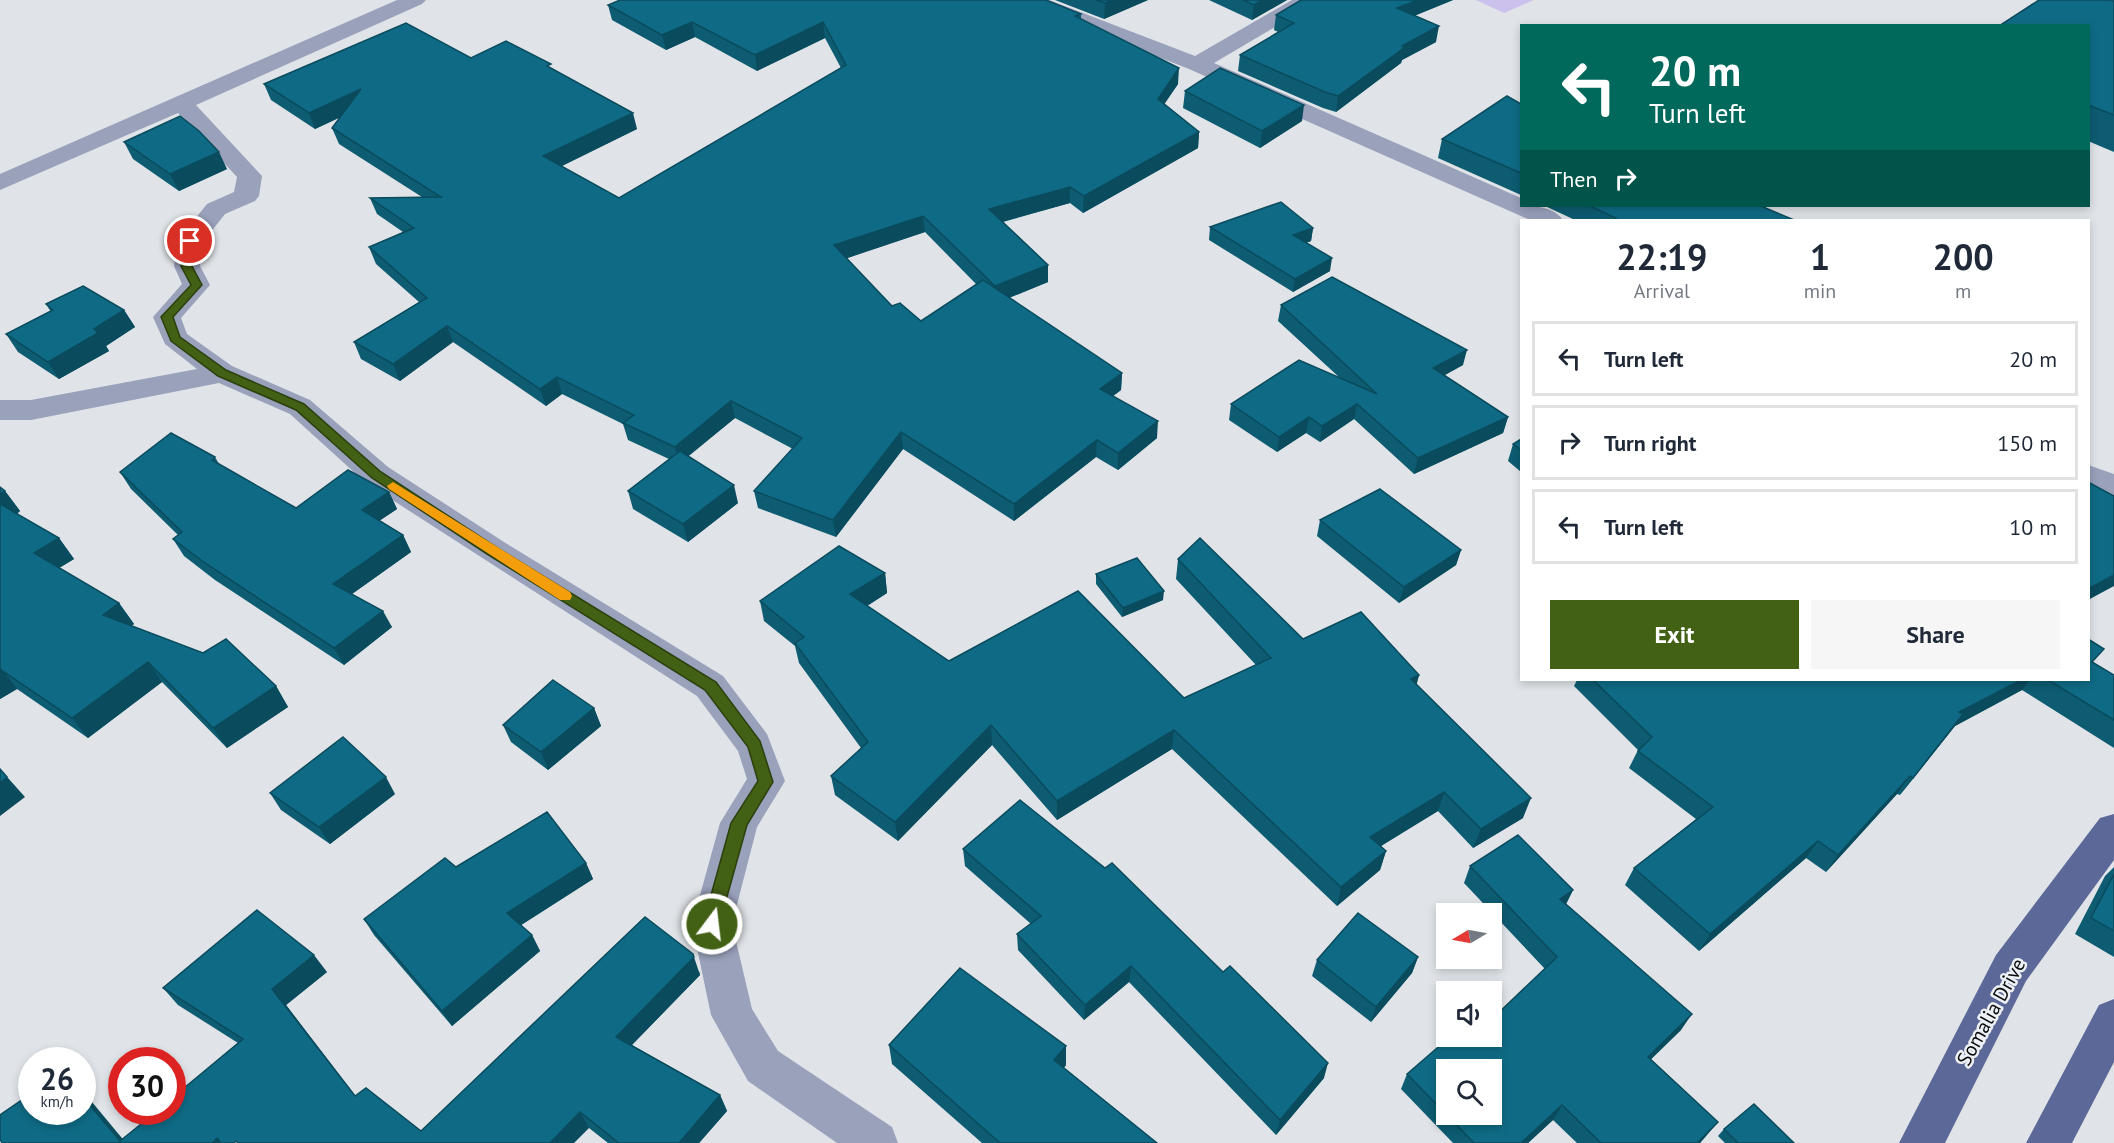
<!DOCTYPE html>
<style>
:root{--surface:#fff;--page:#f6f6f7;--text:#1f2937;--muted:#747a83;--line:#e0e1e3;--accent:#436114}
body{margin:0;font-family:"PT Sans",sans-serif;background:var(--page);color:var(--text);height:100vh;display:flex;flex-direction:column;font-size:22px;white-space:nowrap}
*{box-sizing:border-box;margin:0}
p{font-size:20px;color:var(--muted)}
.icon{flex:none;width:33px;height:33px;fill:none;stroke:currentColor;stroke-width:2;stroke-linecap:round;stroke-linejoin:round}
.map{position:relative;flex:1;overflow:hidden}
.drawer{position:absolute;left:1520px;top:219px;width:570px;height:462px;display:flex;flex-direction:column;background:var(--surface);border-radius:0px;box-shadow:0 3px 9px #0003}
.drawer>*{flex:none}
.hud{position:absolute;left:1520px;top:24px;width:570px;height:183px;border-radius:0px;box-shadow:0 3px 9px #0003;background:#00695c;color:#fff;overflow:hidden}
.needle{width:39px;rotate:260deg}
.controls{position:absolute;left:1436px;top:903px;display:grid;gap:12px}
.controls a{display:grid;place-items:center;width:66px;height:66px;border-radius:0px;background:var(--surface);box-shadow:0 3px 9px #0003;font-size:30px}
.speed{position:absolute;left:18px;top:1047px;display:flex;gap:12px;font-size:30px;font-weight:700;text-align:center}
.speed>*{display:grid;place-content:center;width:78px;height:78px;border-radius:50%;background:var(--surface);box-shadow:0 3px 9px #0003;line-height:1}
.speed small{font-size:15px;font-weight:400}
.speed .limit{border:9px solid #d22;background:#fff;color:#111}
.pin{position:absolute;display:grid;place-items:center;width:51px;height:51px;color:#fff;margin:-26px;border:3px solid #fff;border-radius:50%;box-shadow:0 2px 6px #0007}
.me{position:absolute;width:66px;margin:-33px;rotate:15deg;stroke-linejoin:round;filter:drop-shadow(0 0 4px #0008)}
.turn{display:flex;align-items:center;gap:21px;height:126px;padding:0 30px;font-size:27px}
.turn .icon{width:78px;height:78px;stroke-width:2.5}
.turn b{display:block;font-size:42px;line-height:51px}
.then{display:flex;align-items:center;height:57px;padding:0 30px;background:#0003;gap:12px;font-size:22px}
.eta{display:flex;justify-content:space-evenly;align-items:center;height:102px;text-align:center}
.eta b{font-size:36px;font-weight:800;line-height:42px}
.primary-button{display:flex;gap:12px;margin-top:auto;padding:12px 30px}
.primary-button a{flex:1;height:69px;border-radius:0px;background:var(--accent);color:#fff;font-size:24px;font-weight:800;line-height:69px;text-align:center}
.primary-button a+a{background:var(--page);color:var(--text)}
ul{padding:0;list-style:none}
li{display:flex;align-items:center;gap:18px;height:75px;margin:0 12px 9px;padding:0 18px;border:3px solid var(--line);border-radius:0px}
li div{flex:1}
li b{display:block;font-size:22px}
li em{font-style:normal}
.map>svg:first-child{display:block}
</style>
<div class="map">
<svg width="2114" height="1143" viewBox="0 0 2114 1143">
<rect width="100%" height="100%" fill="#e0e4e8"/>
<!-- green -->
<path fill="#cbc1ec" d="M1476,0H1534L1504,13Z"/>
<g fill="none" stroke-linecap="round" stroke-linejoin="round">
<!-- minor -->
<path fill="#99a1bb" fill-rule="evenodd" d="M397,0H426L422,4L196,105L262,176L259,196L255,201L225,214L203,242L200,266L210,285L181,318L187,334L232,366L310,400L388,467L504,542L723,676L767,734L785,781L757,827L732,924L752,1009L778,1051L892,1127L898,1143H837L748,1081L711,1015L692,924L720,823L747,779L738,751L697,696L366,483L290,414L219,383L31,420H0V400H31L197,369L165,344L153,317L182,284L174,266L177,241L207,204L234,192L237,177L178,113L0,190V174Z
M1019,0H1049L1195,56L1292,0H1318L1314,4L1214,63L1521,198V206C1536,206 1554,207 1563,220H1530L1189,69L1023,4Z
M2088,465L2114,474V497L2088,488Z"/>
<!-- primary -->
<path fill="#5c6897" fill-rule="evenodd" d="M2114,814V860L2026,981L1945,1143H1899L1996,955L2100,818Z
M2114,999V1062L2072,1143H2026L2099,1005Z"/>
</g>
<!-- wall -->
<path fill="#0d5c72" fill-rule="evenodd" d="M1055,0H1148L1104,19Z
M1209,0H1287L1252,20Z
M1301,0H1453L1414,16L1436,42L1402,60L1401,63L1336,112L1323,108L1238,71L1240,55L1278,32L1274,30L1276,15Z
M2114,1V152L2088,141V26Z
M608,5L1081,14V19L1178,84L1164,104L1199,132L1198,148L1083,213L1070,203L1003,222L1048,265V282L1009,298L1122,373L1121,390L1113,396L1157,438L1118,470L1096,457L1014,521L903,449L836,537L758,508L754,491L793,449L735,418L688,456L738,503L688,542L633,509L628,491L669,459L628,440L623,424L562,394L546,406L453,342L400,381L361,359L354,342L419,302L376,264L369,247L403,232L377,214L370,198L422,197L339,144L332,128L340,117L315,129L271,100L264,84L471,58L552,69L637,129L561,166L619,198L841,68L825,38L757,71L695,37L666,50L612,20ZM925,232L977,285L921,321L892,306L846,258Z
M1185,91L1302,121L1260,148L1183,108Z
M1521,104V195L1438,158L1442,139Z
M124,142L227,169L179,191L133,159Z
M1545,206H1761L1794,220H1575Z
M1210,227L1313,228L1311,241L1306,243L1330,271L1293,292L1209,240Z
M46,304L124,310L135,327L106,346L109,351L59,379L18,352L6,334L51,312Z
M1281,305L1463,365L1444,375L1508,417L1503,433L1414,474L1354,419L1320,442L1306,433L1277,452L1229,420L1231,404L1340,378L1278,321Z
M1521,439V472L1508,461L1513,444Z
M215,457L219,464L296,508L389,492L397,509L379,521L403,535L411,552L352,594L392,627L344,665L215,580L184,556L173,539L178,535L131,489L120,472Z
M0,487L5,491L20,511L17,514L59,538L74,559L59,568L119,603L134,624L131,626L276,686L288,707L227,748L162,682L88,738L17,689L0,699Z
M1320,520L1461,550L1456,565L1399,603L1317,536Z
M1178,559L1303,639L1419,675L1416,685L1523,818L1473,848L1438,811L1380,846L1386,851L1380,870L1337,906L1172,749L1057,820L992,745L898,841L835,795L831,776L861,748L799,663L795,646L764,621L760,601L885,573L887,593L867,606L949,661L1184,698L1256,665L1176,579Z
M1096,574L1163,600L1122,617L1096,584Z
M2093,663L2114,675V748L2022,690L1955,726L1900,795L1897,794L1826,872L1806,858L1699,951L1625,885L1634,868L1696,819L1629,768L1638,750L1574,686L1577,680H2088Z
M594,708L601,726L548,770L511,742L503,725Z
M270,793L395,794L330,844L281,810Z
M963,849L1324,1078L1276,1135L1129,982L1084,1020L1018,950L1017,934L1031,924L965,866Z
M586,863L593,879L521,925L532,935L540,951L452,1026L374,935L364,919L456,867Z
M1470,866L1573,890L1566,904L1681,1030L1651,1059L1718,1122L1700,1143H1577L1553,1120L1528,1143H1453L1401,1089L1407,1074L1491,1036L1545,969L1464,883Z
M2114,867V957L2075,934L2105,876Z
M1418,957L1412,973L1371,1022L1312,976L1317,960Z
M699,971L700,975L632,1045L720,1095L727,1111L699,1143H608L589,1128L123,1139L238,1043L178,1005L163,988L327,972L286,1005L355,1096L421,1131Z
M889,1045L1066,1065L1064,1068L1157,1143H982L892,1064Z
M1724,1129L1794,1143H1725L1718,1136Z"/>
<!-- shaded-wall -->
<path fill="#0a4b5d" d="M1113,0H1148L1104,19L1105,3Z
M1262,0H1287L1252,20L1254,5Z
M1418,0H1453L1394,24L1397,8Z
M692,22L695,37L666,50L662,35Z
M823,22L825,38L757,71L755,55Z
M1439,26L1436,42L1402,60L1401,63L1336,112L1338,96L1402,46Z
M1179,68L1178,84L1157,115L1158,99Z
M361,89L367,105L315,129L309,113Z
M1304,105L1302,121L1260,148L1262,131Z
M633,113L637,129L548,173L543,156Z
M1199,132L1198,148L1083,213L1084,196Z
M219,152L227,169L179,191L170,174Z
M1070,187V203L990,225L989,209Z
M923,216L925,232L836,262L834,245Z
M1313,228L1311,241L1291,249L1293,235Z
M1332,258L1330,271L1293,292L1295,279Z
M1048,265V282L996,303L995,286Z
M124,310L135,327L106,346L109,351L59,379L48,362L94,329Z
M447,326L453,342L400,381L393,364Z
M1467,350L1463,365L1429,384L1433,368Z
M1122,373L1121,390L1100,406V389Z
M557,377L562,394L546,406L540,389Z
M731,401L735,418L679,464L675,447Z
M1357,404L1354,419L1320,442L1322,426Z
M1309,417L1306,433L1277,452L1279,437Z
M1508,417L1503,433L1414,474L1418,458Z
M1158,421L1157,438L1118,470V453Z
M901,432L903,449L836,537L833,520Z
M1097,440L1096,457L1014,521V504Z
M734,485L738,503L688,542L683,524Z
M5,491L20,511L6,520L0,511V494Z
M389,492L397,509L370,527L362,510Z
M403,535L411,552L342,601L333,584Z
M59,538L74,559L49,574L34,553Z
M1461,550L1456,565L1399,603L1404,587Z
M885,573L887,593L853,615L850,594Z
M2114,575V586L2088,600V589Z
M1164,591L1163,600L1122,617L1123,608Z
M119,603L134,624L118,636L103,615Z
M383,611L392,627L344,665L334,648Z
M148,662L162,682L88,738L72,718Z
M1,668L17,689L0,699V669Z
M1419,675L1414,695L1411,679Z
M2021,680H2030L2022,690L1955,726L1900,795L1959,712Z
M276,686L288,707L227,748L213,728Z
M594,708L601,726L548,770L541,752Z
M991,725L992,745L898,841L895,822Z
M1174,730L1172,749L1057,820V801Z
M0,769L25,797L0,816Z
M1910,776L1897,794L1826,872L1838,855Z
M386,777L395,794L330,844L319,827Z
M1444,792L1438,811L1365,856L1370,837Z
M1531,798L1523,818L1473,848L1481,829Z
M1818,841L1806,858L1699,951L1710,934Z
M1386,851L1380,870L1337,906L1341,887Z
M586,863L593,879L515,929L507,913Z
M1573,890L1565,906L1560,899Z
M532,935L540,951L452,1026L442,1011Z
M693,954L700,975L624,1053L616,1037Z
M314,955L327,972L286,1005L368,1112L272,989Z
M1418,957L1412,973L1371,1022L1376,1007Z
M1131,966L1129,982L1084,1020L1085,1005Z
M1692,1014L1681,1030L1638,1072L1648,1057Z
M1066,1046V1065L1054,1078V1060Z
M1328,1063L1324,1078L1276,1135L1280,1120Z
M82,1090L126,1143H122L82,1096Z
M720,1095L727,1111L699,1143H679Z
M1562,1105L1553,1120L1528,1143H1521Z
M580,1112L589,1128L574,1143H550Z
M1718,1122L1700,1143H1697Z
M217,1138L222,1143H212Z"/>
<!-- building -->
<path fill="#0f6b85" stroke="#0a4b5d" stroke-width="1.5" d="M620,0H1046L1081,14L1075,16L1179,68L1158,99L1199,132L1084,196L1070,187L989,209L1048,265L995,286L923,216L834,245L892,306L900,303L921,321L983,280L1122,373L1100,389L1158,421L1118,453L1097,440L1014,504L901,432L833,520L754,491L802,438L731,401L675,447L623,423L634,415L557,377L540,389L447,326L393,364L354,342L427,298L369,247L414,228L370,198L441,197L332,128L361,89L309,113L264,84L406,23L471,58L506,41L551,64L547,66L633,113L543,156L619,198L846,65L823,22L755,55L692,22L662,35L608,5Z
M1096,0H1113L1105,3Z
M1243,0H1262L1254,5Z
M1301,0H1418L1397,8L1439,26L1402,46L1404,48L1338,96L1325,92L1240,55L1294,23L1276,15Z
M2039,0H2110L2114,1V115L2088,105V26H1999Z
M1220,68L1304,105L1262,131L1185,91Z
M1507,96L1521,104V173L1442,139Z
M180,116L199,131L219,152L170,174L124,142Z
M1281,202L1313,228L1293,235L1332,258L1295,279L1210,227Z
M1590,206H1761L1794,220H1613L1616,218Z
M1332,277L1467,350L1433,368L1508,417L1418,458L1357,404L1322,426L1309,417L1279,437L1231,404L1299,360L1377,394L1281,305Z
M83,286L124,310L94,329L98,333L48,362L6,334L53,310L46,304Z
M171,433L215,457L212,460L296,508L348,470L389,492L362,510L403,535L333,584L383,611L334,648L205,563L173,539L182,532L120,472Z
M1521,439V450L1513,444Z
M680,451L734,485L683,524L628,491Z
M2088,482L2114,496V575L2088,589Z
M0,487L5,491L0,494Z
M1380,489L1461,550L1404,587L1320,520Z
M0,504L59,538L34,553L119,603L103,615L203,653L226,639L276,686L213,728L148,662L72,718L0,669Z
M1200,538L1303,639L1361,612L1419,675L1411,679L1531,798L1481,829L1444,792L1370,837L1386,851L1341,887L1174,730L1057,801L991,725L895,822L831,776L868,742L795,643L804,637L760,601L839,546L885,573L850,594L949,661L1078,591L1184,698L1271,658L1178,559Z
M1137,558L1164,591L1123,608L1096,574Z
M2088,639L2104,649L2092,662L2114,675V720L2048,680H2088Z
M553,680L594,708L541,752L503,725Z
M1593,680H2021L1959,712L1963,714L1913,778L1910,776L1838,855L1818,841L1710,934L1634,868L1713,807L1638,751L1652,737Z
M343,737L386,777L319,827L270,793Z
M0,769L7,777L0,783Z
M1020,800L1105,868L1112,863L1223,972L1230,966L1328,1063L1280,1120L1131,966L1085,1005L1017,934L1041,916L963,849Z
M547,812L586,863L507,913L532,935L442,1011L364,919L445,858L456,867Z
M1518,835L1573,890L1560,899L1692,1014L1648,1057L1718,1122L1697,1143H1601L1562,1105L1521,1143H1474L1446,1114H1491V1070H1446V1114L1407,1074L1451,1036H1491V1020L1557,957L1470,866Z
M2114,874V931L2091,918Z
M257,910L314,955L272,989L355,1096L366,1088L421,1131L645,917L693,954L694,957L616,1037L720,1095L679,1143H619L580,1112L550,1143H238L236,1141L234,1143H221L217,1138L212,1143H2L0,1139V1115L32,1093V1112H82V1096L120,1141L156,1112H172V1098L243,1039L163,988Z
M1358,913L1418,957L1376,1007L1317,960Z
M960,968L1066,1046L1054,1060L1157,1143H1000L889,1045Z
M1754,1104L1794,1143H1738L1724,1129Z"/>
<!-- route -->
<path fill="#436114" stroke="#2c3f0d" stroke-width="1.5" d="M190,238L195,241L192,266L202,285L173,317L180,337L226,370L304,404L381,472L496,547L716,682L760,741L773,782L747,825L718,929L712,932L706,929L703,924L731,823L758,781L748,747L705,690L487,554L372,478L296,410L218,376L171,341L161,317L191,285L181,266L184,241Z"/>
<!-- slow -->
<path fill="#f59e0b" d="M393,482L570,592L572,596L570,600H560L389,489L387,486Z"/>
<g text-anchor="middle" stroke-width="5" stroke-linejoin="round" paint-order="stroke">
<!-- near-street labels -->
<g font-size="20" fill="#0b0c0e" stroke="#edf1f5">
<text transform="translate(1991 1012) rotate(-61)" y="7">Somalia Drive</text>
</g>
</g>
</svg>
<div class="controls">
<a><svg class="needle" viewBox="-14 -14 28 28"><path d="M0-13l5 13h-10z" fill="#e53935"/><path d="M0 13l5-13h-10z" fill="#747a83"/></svg></a>
<a><svg class="icon" aria-label="sound" viewBox="0 0 24 24"><path d="M4 9h4l5-4v14l-5-4H4zM17 9q2 3 0 6"/></svg></a>
<a><svg class="icon" aria-label="search" viewBox="0 0 24 24"><circle cx="10" cy="10" r="6"/><path d="M15 15l6 6"/></svg></a>
</div>
<div class="speed"><div>26<small>km/h</small></div><div class="limit">30</div></div>
<div class="pin" style="left:190px;top:241px;background:#d93025"><svg class="icon" aria-label="arrive" viewBox="0 0 24 24"><path d="M6 21V4h12l-3 4 3 4H6"/></svg></div>
<svg class="me" style="left:712px;top:924px" viewBox="-20 -20 40 40"><circle r="17" fill="#436114" stroke="#fff" stroke-width="3"/><path d="M0-11L8 9 0 5-8 9z" fill="#fff"/></svg>
<div class="hud">
<div class="turn"><svg class="icon" aria-label="left" viewBox="0 0 24 24"><path d="M17 20v-9H6M10 6l-5 5 5 5"/></svg><div><b>20 m</b>Turn left</div></div>
<div class="then">Then<svg class="icon" aria-label="right" viewBox="0 0 24 24"><path d="M7 20v-9h11M14 6l5 5-5 5"/></svg></div>
</div>
<section class="drawer">
<div class="eta">
<div><b>22:19</b><p>Arrival</p></div>
<div><b>1</b><p>min</p></div>
<div><b>200</b><p>m</p></div>
</div>
<ul>
<li><svg class="icon" aria-label="left" viewBox="0 0 24 24"><path d="M17 20v-9H6M10 6l-5 5 5 5"/></svg><div><b>Turn left</b></div><em>20 m</em></li>
<li><svg class="icon" aria-label="right" viewBox="0 0 24 24"><path d="M7 20v-9h11M14 6l5 5-5 5"/></svg><div><b>Turn right</b></div><em>150 m</em></li>
<li><svg class="icon" aria-label="left" viewBox="0 0 24 24"><path d="M17 20v-9H6M10 6l-5 5 5 5"/></svg><div><b>Turn left</b></div><em>10 m</em></li>
</ul>
<div class="primary-button"><a>Exit</a><a>Share</a></div>
</section>
</div>
